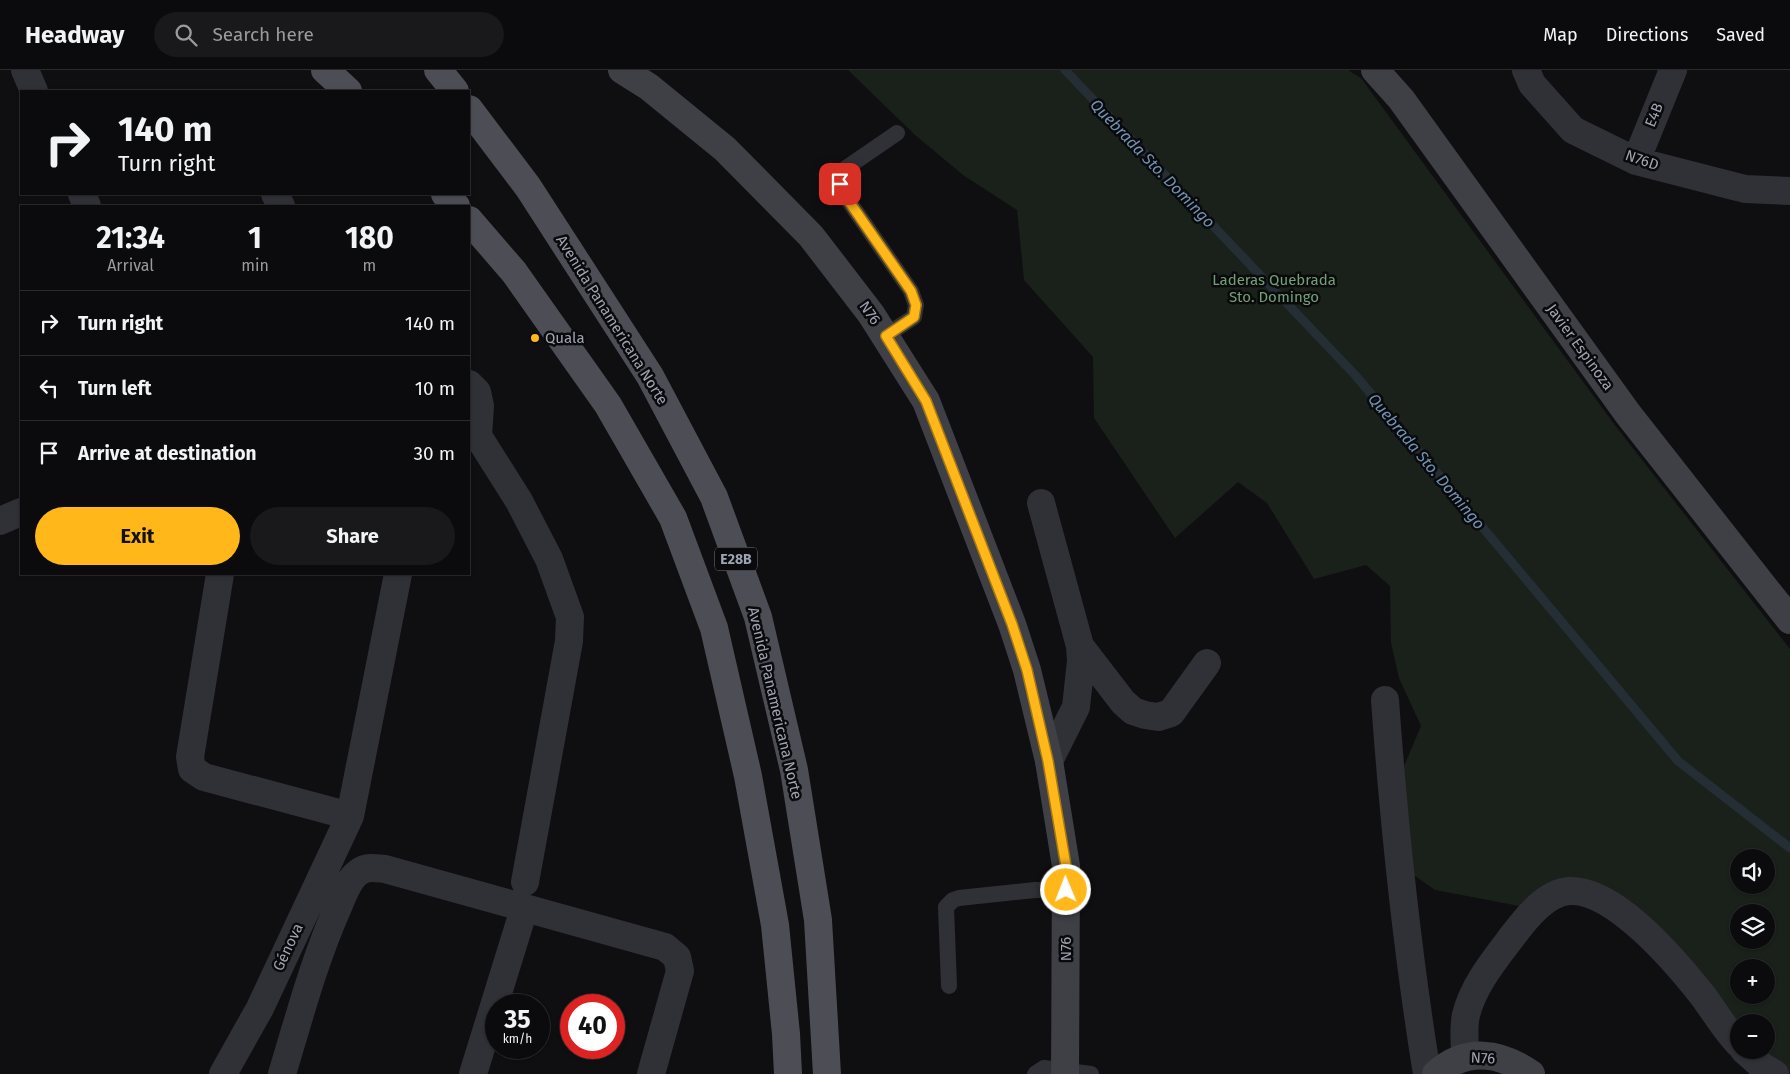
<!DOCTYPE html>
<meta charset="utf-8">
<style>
:root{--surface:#0b0b0d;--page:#19191b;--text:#f1f3f6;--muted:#9a9b9d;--line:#2b2b2e;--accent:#ffb719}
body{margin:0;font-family:"Fira Sans",sans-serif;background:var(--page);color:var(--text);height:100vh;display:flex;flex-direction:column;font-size:19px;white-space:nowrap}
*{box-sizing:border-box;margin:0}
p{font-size:16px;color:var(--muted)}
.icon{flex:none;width:28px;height:28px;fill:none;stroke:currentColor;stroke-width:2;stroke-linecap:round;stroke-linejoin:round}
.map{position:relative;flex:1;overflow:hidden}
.sheet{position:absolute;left:20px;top:135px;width:450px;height:370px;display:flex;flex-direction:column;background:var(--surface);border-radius:0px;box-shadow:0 1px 4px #0004,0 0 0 1px var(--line)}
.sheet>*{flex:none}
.banner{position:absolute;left:20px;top:20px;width:450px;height:105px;border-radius:0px;box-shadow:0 1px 4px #0004,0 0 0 1px var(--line);background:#0b0b0d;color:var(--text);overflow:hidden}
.buttons{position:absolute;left:1730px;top:779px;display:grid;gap:10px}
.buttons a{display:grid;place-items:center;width:45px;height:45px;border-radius:50%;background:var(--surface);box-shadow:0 1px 4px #0004,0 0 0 1px var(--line);font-size:25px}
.speed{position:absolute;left:485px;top:924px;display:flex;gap:10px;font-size:25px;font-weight:700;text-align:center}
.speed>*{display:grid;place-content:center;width:65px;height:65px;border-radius:50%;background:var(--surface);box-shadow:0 1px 4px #0004,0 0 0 1px var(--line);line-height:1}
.speed small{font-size:12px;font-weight:400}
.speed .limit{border:8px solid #d22;background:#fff;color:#111}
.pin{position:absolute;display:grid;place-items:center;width:42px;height:42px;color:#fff;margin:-21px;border-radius:10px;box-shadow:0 2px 8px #0006}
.me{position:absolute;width:55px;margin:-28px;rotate:359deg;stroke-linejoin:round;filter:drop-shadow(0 0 4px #0008)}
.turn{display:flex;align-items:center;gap:18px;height:105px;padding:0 15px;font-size:22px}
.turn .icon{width:65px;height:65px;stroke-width:2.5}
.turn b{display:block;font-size:35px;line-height:42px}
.eta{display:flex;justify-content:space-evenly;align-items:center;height:85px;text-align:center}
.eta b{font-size:30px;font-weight:700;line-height:35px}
.cta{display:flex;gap:10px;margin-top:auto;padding:10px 15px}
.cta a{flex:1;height:58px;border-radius:30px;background:var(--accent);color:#111;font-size:20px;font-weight:700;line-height:58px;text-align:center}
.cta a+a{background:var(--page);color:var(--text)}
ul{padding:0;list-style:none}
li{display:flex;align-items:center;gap:15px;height:65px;padding:0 15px;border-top:1px solid var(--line)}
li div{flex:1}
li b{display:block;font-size:19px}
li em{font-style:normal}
header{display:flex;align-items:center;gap:30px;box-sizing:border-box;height:70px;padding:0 25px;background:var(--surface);border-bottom:1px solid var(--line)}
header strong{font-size:24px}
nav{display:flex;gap:28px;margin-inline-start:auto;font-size:18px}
.search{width:350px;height:45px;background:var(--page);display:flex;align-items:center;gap:12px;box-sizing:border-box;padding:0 18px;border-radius:28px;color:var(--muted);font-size:19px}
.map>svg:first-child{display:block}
</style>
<header>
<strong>Headway</strong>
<div class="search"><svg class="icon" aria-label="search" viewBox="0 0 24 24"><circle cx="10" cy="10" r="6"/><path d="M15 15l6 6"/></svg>Search here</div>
<nav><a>Map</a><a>Directions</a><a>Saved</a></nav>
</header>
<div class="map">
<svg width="1790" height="1004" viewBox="0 0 1790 1004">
<rect width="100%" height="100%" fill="#0f0f11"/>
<!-- green -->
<path fill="#19211a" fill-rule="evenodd" d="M848,0H1348L1361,8L1614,354L1790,579V1004H1764L1746,980H1766V952H1739V970L1590,820L1530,838L1435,820L1408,801L1399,708L1421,656L1399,608L1391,573L1390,516L1366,495L1314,509L1267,433L1238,412L1175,468L1094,348L1093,287L1024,210L1017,140L963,105L915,65ZM1739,788H1766V815H1739ZM1739,842H1766V870H1739ZM1739,898H1766V925H1739Z"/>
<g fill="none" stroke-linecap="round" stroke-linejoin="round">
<!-- stream -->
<path stroke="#252d35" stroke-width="9" d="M1065,0L1356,306L1678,691L1790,778"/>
<!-- lane -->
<path stroke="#303136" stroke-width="16" d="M885,266L914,247L916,235L911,221L848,130L840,114L846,98L897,63
M949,916L946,837L953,830L959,828L1035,820H1066
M1035,1004L1044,998L1091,1004"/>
<!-- street -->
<path stroke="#303136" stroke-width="28" d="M25,0L34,21
M1526,0L1532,14L1573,60L1636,91L1745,119L1790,121
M1636,91L1673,0
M82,124L87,136
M275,124L281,136
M469,314L477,322L480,336L478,366L519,431L549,489L570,547L569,571L525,812
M1041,433L1080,576L1081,591L1076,637L1049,691
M0,451L21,442
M220,504L190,687L192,699L204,707L350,746
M1080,576L1123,632L1133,641L1145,645L1158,647L1171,643L1207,593
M1385,630C1394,756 1407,880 1427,1004
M1744,980L1763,997L1775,1004
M1465,986C1465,973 1463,957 1466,945C1473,915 1496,888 1514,864C1527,847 1546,823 1569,821C1614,818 1677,893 1703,926C1715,942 1725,960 1739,974
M223,1004L260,938L350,746L398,504
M282,1004C299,948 314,891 338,837C343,826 348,809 359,802C366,796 376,798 385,799L665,877L677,887L680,901L651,1004
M473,1004L524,839"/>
<!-- secondary -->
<path stroke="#3e4046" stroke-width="28" d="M622,0L649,17L725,79L811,166L871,244L926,331L1012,554L1027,600L1049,691L1066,796L1065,1004
M1375,0L1401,29L1628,344L1790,550
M1436,1004C1466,977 1500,982 1531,1004"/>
<!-- primary -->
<path stroke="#4c4d55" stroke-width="28" d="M325,0L348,21
M438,0L455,21
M469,39L528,117L650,306L714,427L758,547L794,700L818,850L827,1004
M445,124L456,136
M469,150L514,202L608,335L673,448L714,558L748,706L775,855L786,964L788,1004"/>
</g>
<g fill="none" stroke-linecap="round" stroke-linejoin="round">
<defs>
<path id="route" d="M840,114L848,130L911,221L916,235L914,247L886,266L926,331L1012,554L1027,600L1048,691L1066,796V820"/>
</defs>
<!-- route casing -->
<use href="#route" stroke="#a67710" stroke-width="12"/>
<!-- route -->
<use href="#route" stroke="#ffb719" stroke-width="9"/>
</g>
<!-- markers -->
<circle fill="#ffb719" stroke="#0a0a0c" stroke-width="2" cx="535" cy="268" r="5"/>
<g text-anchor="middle" stroke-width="5" stroke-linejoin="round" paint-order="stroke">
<!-- shield labels -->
<rect fill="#0a0a0c" stroke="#727681" stroke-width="1" x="715" y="477.5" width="42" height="23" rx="4"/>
<g font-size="14" font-weight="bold" fill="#9fa4b3">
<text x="736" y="494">E28B</text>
</g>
<!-- street labels -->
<g font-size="15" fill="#9fa4b3" stroke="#0a0a0c">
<text transform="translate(1654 45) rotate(-68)" y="5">E4B</text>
<text transform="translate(1642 90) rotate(19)" y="5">N76D</text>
<text transform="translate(870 243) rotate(55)" y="5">N76</text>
<text transform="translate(612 250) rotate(58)" y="5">Avenida Panamericana Norte</text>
<text transform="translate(1580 277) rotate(54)" y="5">Javier Espinoza</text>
<text transform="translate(775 633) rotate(77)" y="5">Avenida Panamericana Norte</text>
<text transform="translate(288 877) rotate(-65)" y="5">Génova</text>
<text transform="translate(1066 879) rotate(-90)" y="5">N76</text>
<text transform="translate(1483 988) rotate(2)" y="5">N76</text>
</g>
<!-- park labels -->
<g font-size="15" fill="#73a077" stroke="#0a0a0c">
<text x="1274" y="215">Laderas Quebrada<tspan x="1274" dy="17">Sto. Domingo</tspan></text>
</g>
<!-- poi labels -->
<g font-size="15" fill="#9fa4b3" stroke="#0a0a0c" text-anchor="start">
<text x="545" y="273">Quala</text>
</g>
<!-- water labels -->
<g font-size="16" font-style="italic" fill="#7193b3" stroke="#0a0a0c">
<text transform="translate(1153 93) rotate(46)" y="6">Quebrada Sto. Domingo</text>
<text transform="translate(1427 391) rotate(50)" y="6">Quebrada Sto. Domingo</text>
</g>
</g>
</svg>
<div class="buttons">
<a><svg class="icon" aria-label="sound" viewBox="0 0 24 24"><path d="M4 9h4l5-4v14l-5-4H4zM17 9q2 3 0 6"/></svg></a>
<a><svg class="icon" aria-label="layers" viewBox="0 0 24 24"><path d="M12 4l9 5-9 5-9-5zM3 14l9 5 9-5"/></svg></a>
<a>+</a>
<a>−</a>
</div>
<div class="speed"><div>35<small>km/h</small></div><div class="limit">40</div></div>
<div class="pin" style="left:840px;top:114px;background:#d93025"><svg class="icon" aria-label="arrive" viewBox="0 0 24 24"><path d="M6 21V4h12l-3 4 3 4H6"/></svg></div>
<svg class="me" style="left:1066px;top:820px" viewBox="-20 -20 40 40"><circle r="17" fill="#ffb719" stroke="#fff" stroke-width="3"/><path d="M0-11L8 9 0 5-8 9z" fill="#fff"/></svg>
<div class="banner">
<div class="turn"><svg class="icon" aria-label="right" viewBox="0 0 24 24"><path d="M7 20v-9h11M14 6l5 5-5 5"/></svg><div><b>140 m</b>Turn right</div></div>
</div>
<section class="sheet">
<div class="eta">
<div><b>21:34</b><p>Arrival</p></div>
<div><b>1</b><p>min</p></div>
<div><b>180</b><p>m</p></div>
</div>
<ul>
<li><svg class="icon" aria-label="right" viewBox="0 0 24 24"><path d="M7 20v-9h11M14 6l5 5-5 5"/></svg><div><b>Turn right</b></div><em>140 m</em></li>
<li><svg class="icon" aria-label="left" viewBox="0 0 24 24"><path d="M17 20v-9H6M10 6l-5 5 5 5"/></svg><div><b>Turn left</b></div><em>10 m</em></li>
<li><svg class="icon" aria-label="arrive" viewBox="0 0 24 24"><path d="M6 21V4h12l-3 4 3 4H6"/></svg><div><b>Arrive at destination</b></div><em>30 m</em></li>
</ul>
<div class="cta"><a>Exit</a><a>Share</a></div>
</section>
</div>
